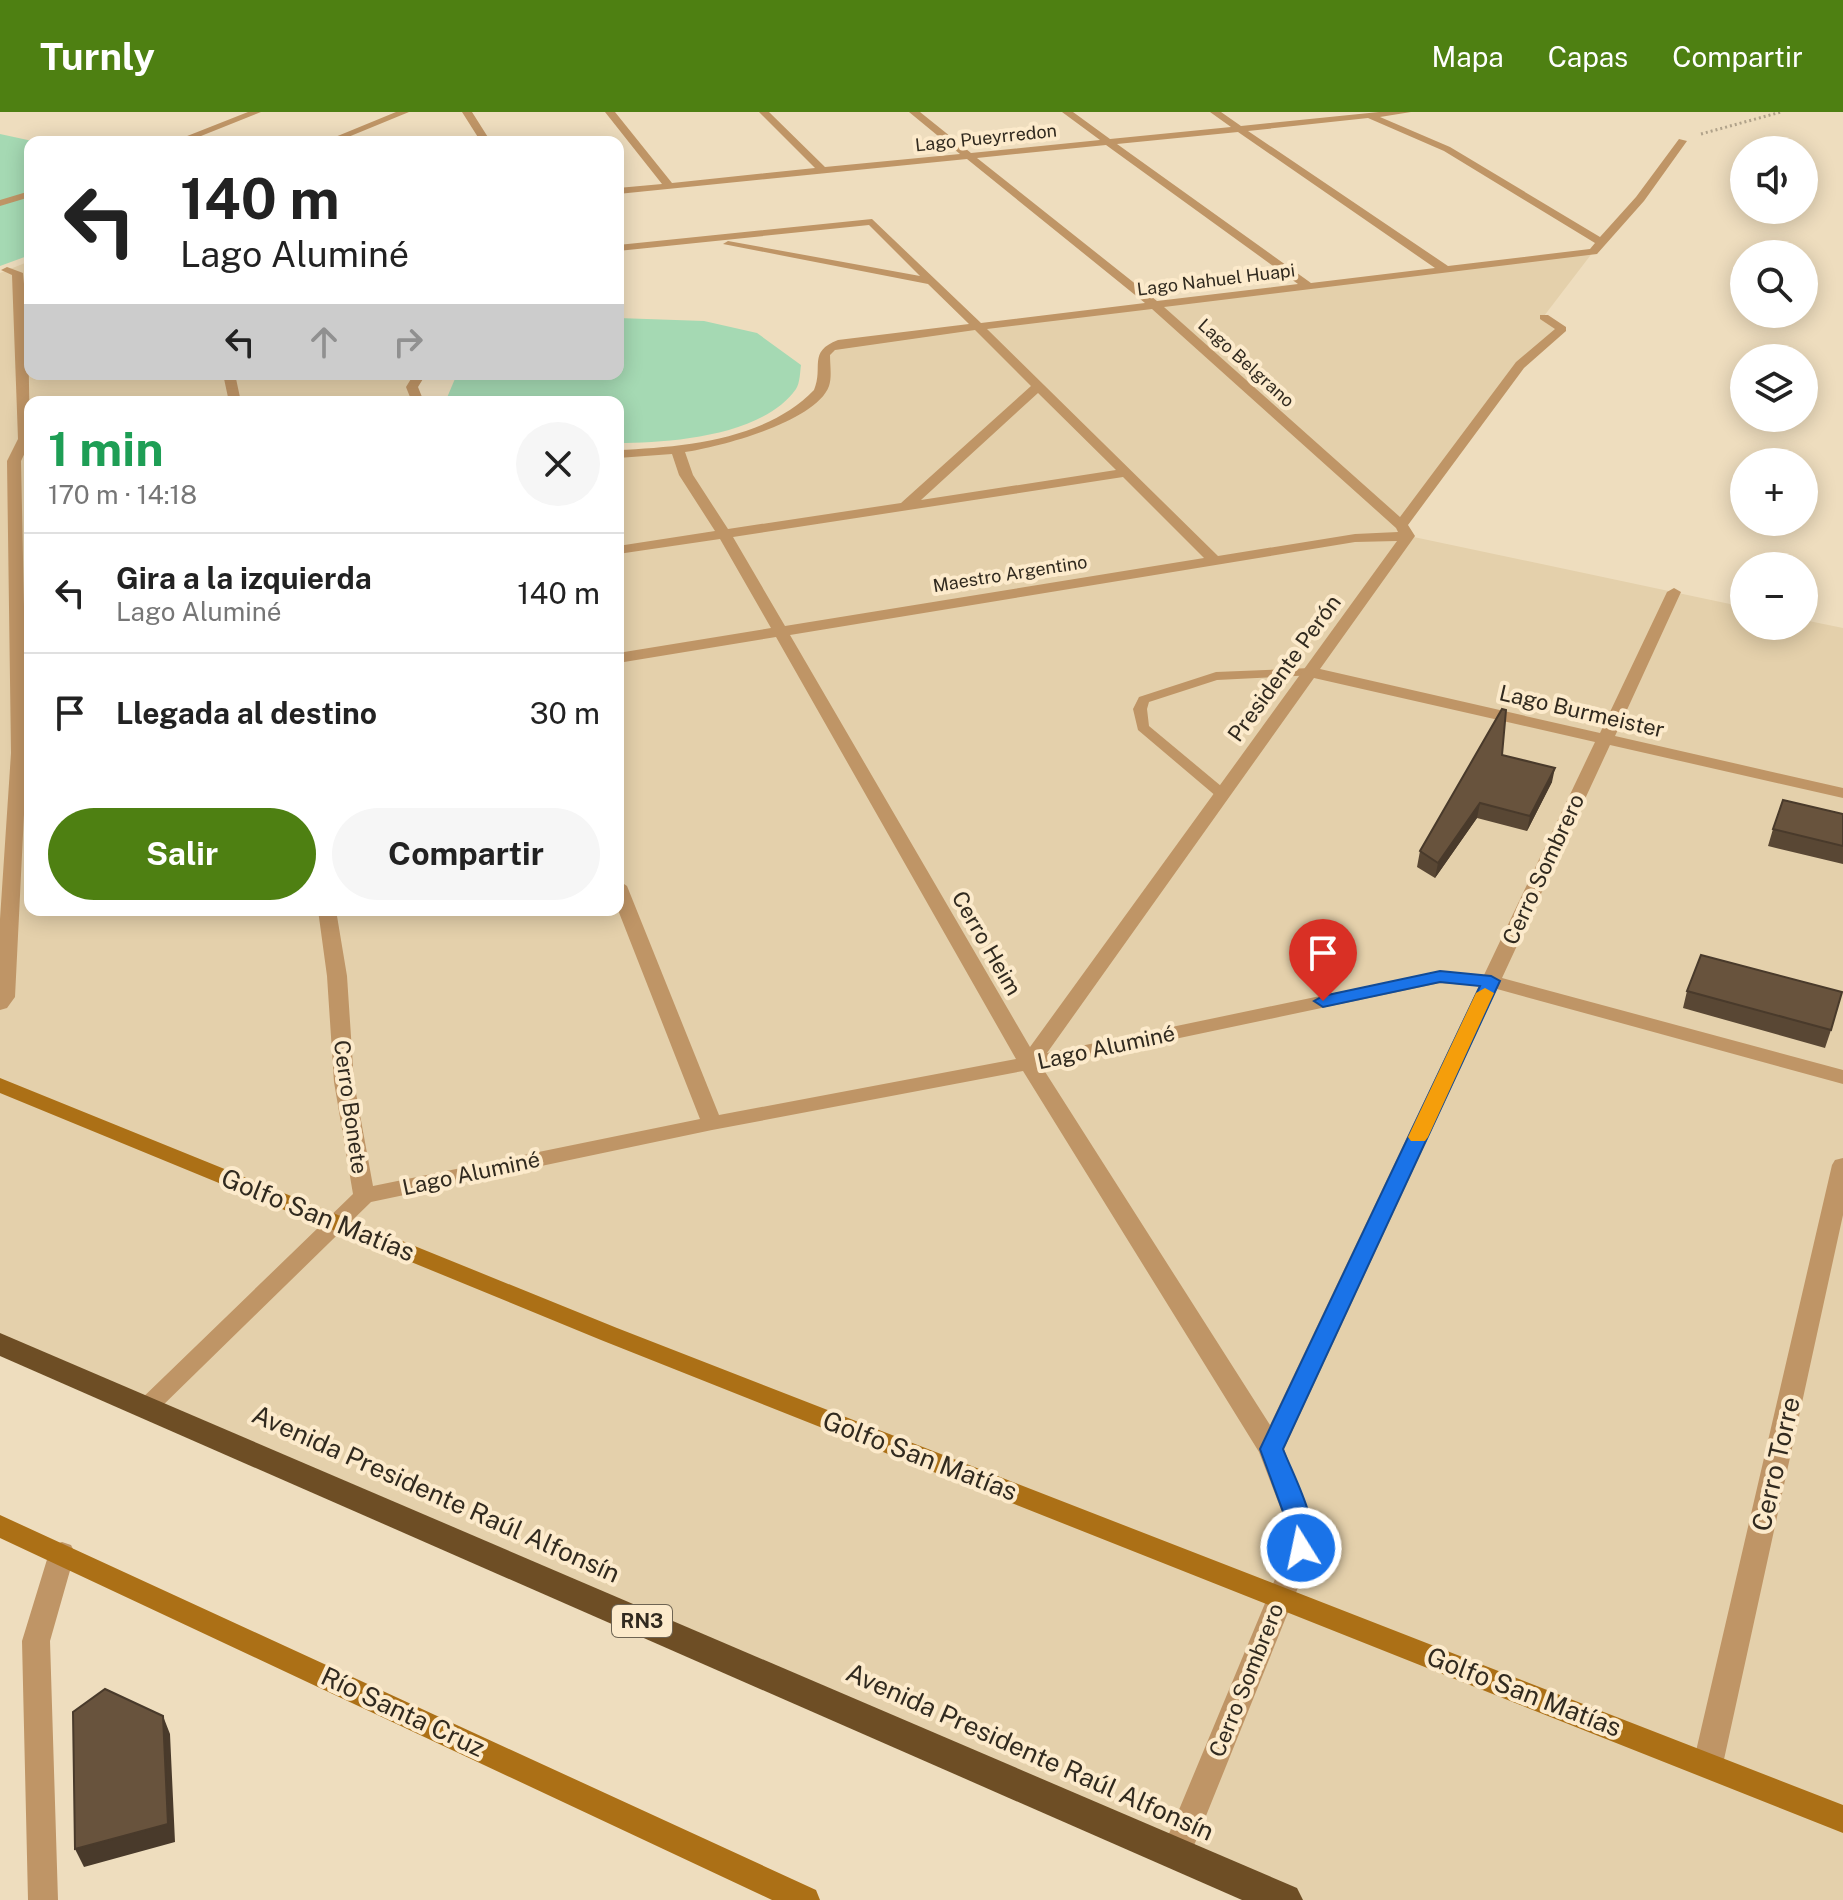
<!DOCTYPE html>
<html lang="es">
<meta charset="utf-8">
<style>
:root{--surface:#fff;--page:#f6f6f6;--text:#222;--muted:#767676;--line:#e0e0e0;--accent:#4e8012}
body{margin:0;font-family:"Public Sans",sans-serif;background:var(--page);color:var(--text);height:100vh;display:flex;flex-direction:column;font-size:30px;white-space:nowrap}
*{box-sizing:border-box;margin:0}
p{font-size:26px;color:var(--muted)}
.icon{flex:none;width:44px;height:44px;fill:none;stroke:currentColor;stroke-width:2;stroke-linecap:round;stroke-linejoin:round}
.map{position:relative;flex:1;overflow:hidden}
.sheet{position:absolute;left:24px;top:284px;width:600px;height:520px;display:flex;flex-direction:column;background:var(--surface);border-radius:16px;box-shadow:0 4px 20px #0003}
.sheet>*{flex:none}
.hud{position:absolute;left:24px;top:24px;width:600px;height:244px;border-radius:16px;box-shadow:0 4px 20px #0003;background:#fff;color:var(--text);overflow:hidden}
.fabs{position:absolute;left:1730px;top:24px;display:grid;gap:16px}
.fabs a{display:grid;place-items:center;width:88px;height:88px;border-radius:50%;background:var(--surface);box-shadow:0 4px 20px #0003;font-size:40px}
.pin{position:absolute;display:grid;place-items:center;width:68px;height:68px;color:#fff;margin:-82px -34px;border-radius:50% 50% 50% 0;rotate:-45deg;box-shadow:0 0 8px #0007}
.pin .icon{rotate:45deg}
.me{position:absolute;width:88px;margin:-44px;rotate:350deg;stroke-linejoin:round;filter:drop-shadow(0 0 6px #0008)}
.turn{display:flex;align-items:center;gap:28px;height:168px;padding:0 24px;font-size:36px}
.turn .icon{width:104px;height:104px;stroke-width:2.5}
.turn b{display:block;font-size:56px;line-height:68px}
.lanes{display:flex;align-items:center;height:76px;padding:0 24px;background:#0003;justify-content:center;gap:40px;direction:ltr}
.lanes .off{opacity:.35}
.round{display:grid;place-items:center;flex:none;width:84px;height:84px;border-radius:42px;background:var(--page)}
.summary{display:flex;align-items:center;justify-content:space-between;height:136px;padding:0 24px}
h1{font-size:48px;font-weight:700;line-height:60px;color:#1e9e55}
.action{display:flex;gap:16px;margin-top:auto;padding:16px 24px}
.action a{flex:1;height:92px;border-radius:48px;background:var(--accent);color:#fff;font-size:32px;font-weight:700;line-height:92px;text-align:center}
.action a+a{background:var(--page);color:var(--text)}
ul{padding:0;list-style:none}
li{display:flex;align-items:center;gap:24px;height:120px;padding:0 24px;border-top:2px solid var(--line)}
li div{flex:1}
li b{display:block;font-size:30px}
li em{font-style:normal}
header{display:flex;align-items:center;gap:48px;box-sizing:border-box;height:112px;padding:0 40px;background:var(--accent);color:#fff}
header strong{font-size:38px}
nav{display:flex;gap:44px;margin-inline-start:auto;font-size:28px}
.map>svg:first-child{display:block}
</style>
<header>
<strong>Turnly</strong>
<nav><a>Mapa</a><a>Capas</a><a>Compartir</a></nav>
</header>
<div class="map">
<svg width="1843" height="1788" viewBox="0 0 1843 1788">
<rect width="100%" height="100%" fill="#eeddbe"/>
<!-- built -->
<path fill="#e4d0ab" d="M1593,140L1544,204L1562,217L1520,253L1401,413L1409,424L1744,495V514H1804V508L1843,516V1788H1284L0,1232V161L30,149V262H420L412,275L418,290H30V798H618V342L678,340L774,312L823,273L831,235Z"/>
<!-- green -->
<path fill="#a5d9b3" d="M0,22L37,30H30V143L0,154Z
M618,206L704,209L757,221L801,253C800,260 800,271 796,277C763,324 670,331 618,331V290L446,288L457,262H618Z"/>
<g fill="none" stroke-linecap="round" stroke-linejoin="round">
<!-- path -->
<path stroke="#b0a28a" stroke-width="3" stroke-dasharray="2 3" stroke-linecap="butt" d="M1701,22L1781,0"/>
<!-- lane -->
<path fill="#bf9566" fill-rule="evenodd" d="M1311,556L1317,560L1316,563L1217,568L1149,590L1147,597L1149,614L1227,679L1229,682L1227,685H1217L1138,618L1133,597L1139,585L1216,560Z"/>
<!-- street -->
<path fill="#bf9566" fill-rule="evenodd" d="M248,0H261L186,30H172Z
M396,0H409L336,30H323Z
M462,0H472L491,30H481Z
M605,0H615L672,71L815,56L759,0H769L825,55L960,42L909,0H920L971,41L1100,28L1062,0H1073L1110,27L1231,15L1210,0H1221L1241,14L1379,0H1411L1380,5L1450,35L1600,125L1636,85L1679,27L1687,29L1644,89L1597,142L1164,195L1400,405L1516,250L1555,217L1540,207V203H1548L1566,215V219L1524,256L1408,413L1415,424L1320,557L1600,621L1667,480L1674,476L1681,480L1615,624L1843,676V686L1610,633L1502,866L1843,958V972L1497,877L1284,1337L1314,1416V1436L1191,1741L1187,1751L1176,1755L1165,1751L1161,1741L1288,1436V1416L1259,1340L1023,959L712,1018L371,1090L156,1300L147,1303L138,1300L135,1293L353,1082L334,970L327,864L318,798H336L347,864L354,970L373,1074L700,1007L618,798V768L627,774L719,1003L1016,947L776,525L618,551V541L771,516L720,427L618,442V434L715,419L679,363L672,342L618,346V338C683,335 766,328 814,278C824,255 807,240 838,228L969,212L928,172L723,132L728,129L920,164L869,113L618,139V133L872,107L981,211L1145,191L967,47L618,82V76L662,72ZM1368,6L1444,39L1595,131L1590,137L1448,154L1248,19ZM1238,20L1435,156L1311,171L1117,32ZM1106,33L1298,172L1157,189L977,46ZM1152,197L1396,416L1398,420L1355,422L1218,444L987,217ZM975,218L1031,274L901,391L728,417L693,363L685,340C719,335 816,310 829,274C832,265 830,253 830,243L835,238ZM1038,281L1116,358L921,388ZM1123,365L1204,446L785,514L733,425ZM1397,429L1030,935L790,523L1355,430ZM1314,566L1595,630L1484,863L1440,859L1047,941ZM1440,871L1479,874L1270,1313L1042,955Z
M30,79V85L0,94V88Z
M7,155L23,161L28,216L30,330L21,349L27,641L15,885L7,896L0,898V807L11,641L7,349L18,327L12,163L1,158Z
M223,262H235L241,290H229Z
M414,262H426L418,275L424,290H412L406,275Z
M1843,1046V1103L1723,1652L1718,1661L1708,1665L1698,1661L1693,1652L1832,1053L1835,1048Z
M62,1430L71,1433L75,1441L50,1529L58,1788H28L22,1529L49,1441L53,1433Z"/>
<!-- secondary -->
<path fill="#ac7016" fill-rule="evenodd" d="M0,966L617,1216L1843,1693V1721L601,1228L0,981Z
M0,1403L816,1778L820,1788H772L0,1426Z"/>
<!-- highway -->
<path fill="#6e4e25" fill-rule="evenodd" d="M0,1221L1297,1776L1303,1788H1242L0,1244Z"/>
</g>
<!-- wall -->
<path fill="#594734" d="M1502,643L1552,670L1527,719L1477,706L1435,766L1417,755L1420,739Z
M1843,702V752L1768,734L1773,717Z
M1687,879L1831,918L1825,936L1683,896Z"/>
<!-- shaded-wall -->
<path fill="#493a2b" d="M1555,656L1552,670L1527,719L1530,704Z
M1480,691L1477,706L1435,766L1438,751Z
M163,1604L170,1622L175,1730L84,1755L75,1737Z"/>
<!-- building -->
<path fill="#68533d" stroke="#493a2b" stroke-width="2" d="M1502,597L1506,598L1502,643L1555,656L1530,704L1480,691L1438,751L1420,739Z
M1783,688L1843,702V734L1773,717Z
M1701,843L1842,880L1831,918L1687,879Z
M105,1577L163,1604L168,1712L75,1737L73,1600Z"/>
<!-- route -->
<path fill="#1a73e8" stroke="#114b97" stroke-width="2" d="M1440,859L1491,864L1500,869L1283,1337C1293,1363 1323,1417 1310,1443L1301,1446L1292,1443L1289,1436V1416L1260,1337L1480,874L1440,870L1323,895L1314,889L1323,884Z"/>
<!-- slow -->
<path fill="#f59e0b" d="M1485,876L1494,881L1428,1025L1425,1029H1411L1408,1025L1476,881Z"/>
<g text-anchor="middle" stroke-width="8" stroke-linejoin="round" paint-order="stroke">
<!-- far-street labels -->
<g font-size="18" fill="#312a1f" stroke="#fceacb">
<text transform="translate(986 26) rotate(-6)" y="6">Lago Pueyrredon</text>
<text transform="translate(1216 168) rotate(-7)" y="6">Lago Nahuel Huapi</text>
<text transform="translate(1246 251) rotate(42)" y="6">Lago Belgrano</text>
<text transform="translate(1010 462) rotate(-9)" y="6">Maestro Argentino</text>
</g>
<!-- shield labels -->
<rect fill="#fceacb" stroke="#6e6453" stroke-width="2" x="612" y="1493" width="60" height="32" rx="6"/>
<g font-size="20" font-weight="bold" fill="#312a1f">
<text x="642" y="1516">RN3</text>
</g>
<!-- street labels -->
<g font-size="22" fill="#312a1f" stroke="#fceacb">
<text transform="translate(1284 556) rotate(-54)" y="8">Presidente Perón</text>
<text transform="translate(1582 599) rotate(13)" y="8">Lago Burmeister</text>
<text transform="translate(1543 757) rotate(-65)" y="8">Cerro Sombrero</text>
<text transform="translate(987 831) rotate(60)" y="8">Cerro Heim</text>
<text transform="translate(1106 935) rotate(-12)" y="8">Lago Aluminé</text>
<text transform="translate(351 995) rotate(82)" y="8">Cerro Bonete</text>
<text transform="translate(471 1061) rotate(-12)" y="8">Lago Aluminé</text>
<text transform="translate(1246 1568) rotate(-68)" y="8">Cerro Sombrero</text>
</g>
<!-- near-street labels -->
<g font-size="26" fill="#312a1f" stroke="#fceacb">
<text transform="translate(318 1103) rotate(22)" y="9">Golfo San Matías</text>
<text transform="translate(920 1344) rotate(21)" y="9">Golfo San Matías</text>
<text transform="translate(1776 1352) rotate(-77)" y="9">Cerro Torre</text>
<text transform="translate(436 1382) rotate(24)" y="9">Avenida Presidente Raúl Alfonsín</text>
<text transform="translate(1524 1580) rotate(21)" y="9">Golfo San Matías</text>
<text transform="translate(403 1600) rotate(25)" y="9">Río Santa Cruz</text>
<text transform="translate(1030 1640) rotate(24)" y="9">Avenida Presidente Raúl Alfonsín</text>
</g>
</g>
</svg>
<div class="fabs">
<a><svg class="icon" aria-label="sound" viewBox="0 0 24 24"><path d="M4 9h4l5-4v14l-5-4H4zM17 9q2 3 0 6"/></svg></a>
<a><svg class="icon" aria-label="search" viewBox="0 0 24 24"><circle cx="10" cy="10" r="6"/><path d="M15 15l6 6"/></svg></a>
<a><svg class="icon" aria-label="layers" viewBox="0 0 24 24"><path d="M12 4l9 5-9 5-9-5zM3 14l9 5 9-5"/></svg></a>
<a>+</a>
<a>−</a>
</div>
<div class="pin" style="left:1323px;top:889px;background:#d93025"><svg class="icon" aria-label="arrive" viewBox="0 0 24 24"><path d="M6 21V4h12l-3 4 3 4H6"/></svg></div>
<svg class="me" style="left:1301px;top:1436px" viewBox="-20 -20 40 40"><circle r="17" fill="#1a73e8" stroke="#fff" stroke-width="3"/><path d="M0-11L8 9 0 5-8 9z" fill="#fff"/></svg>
<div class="hud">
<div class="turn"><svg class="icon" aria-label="left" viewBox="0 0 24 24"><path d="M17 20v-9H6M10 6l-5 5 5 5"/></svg><div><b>140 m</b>Lago Aluminé</div></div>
<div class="lanes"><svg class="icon" aria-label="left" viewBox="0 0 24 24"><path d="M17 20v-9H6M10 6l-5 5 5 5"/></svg><svg class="icon off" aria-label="ahead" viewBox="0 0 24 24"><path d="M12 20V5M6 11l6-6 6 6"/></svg><svg class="icon off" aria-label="right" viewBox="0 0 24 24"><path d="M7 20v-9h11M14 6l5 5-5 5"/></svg></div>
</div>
<section class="sheet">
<div class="summary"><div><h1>1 min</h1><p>170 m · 14:18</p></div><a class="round"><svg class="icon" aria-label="close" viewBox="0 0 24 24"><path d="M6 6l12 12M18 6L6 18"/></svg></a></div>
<ul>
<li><svg class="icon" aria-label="left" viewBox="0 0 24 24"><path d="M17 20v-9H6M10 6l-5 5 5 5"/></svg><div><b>Gira a la izquierda</b><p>Lago Aluminé</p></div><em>140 m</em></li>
<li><svg class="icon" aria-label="arrive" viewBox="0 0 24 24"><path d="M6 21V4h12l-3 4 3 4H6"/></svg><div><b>Llegada al destino</b></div><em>30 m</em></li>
</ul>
<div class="action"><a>Salir</a><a>Compartir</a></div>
</section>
</div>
